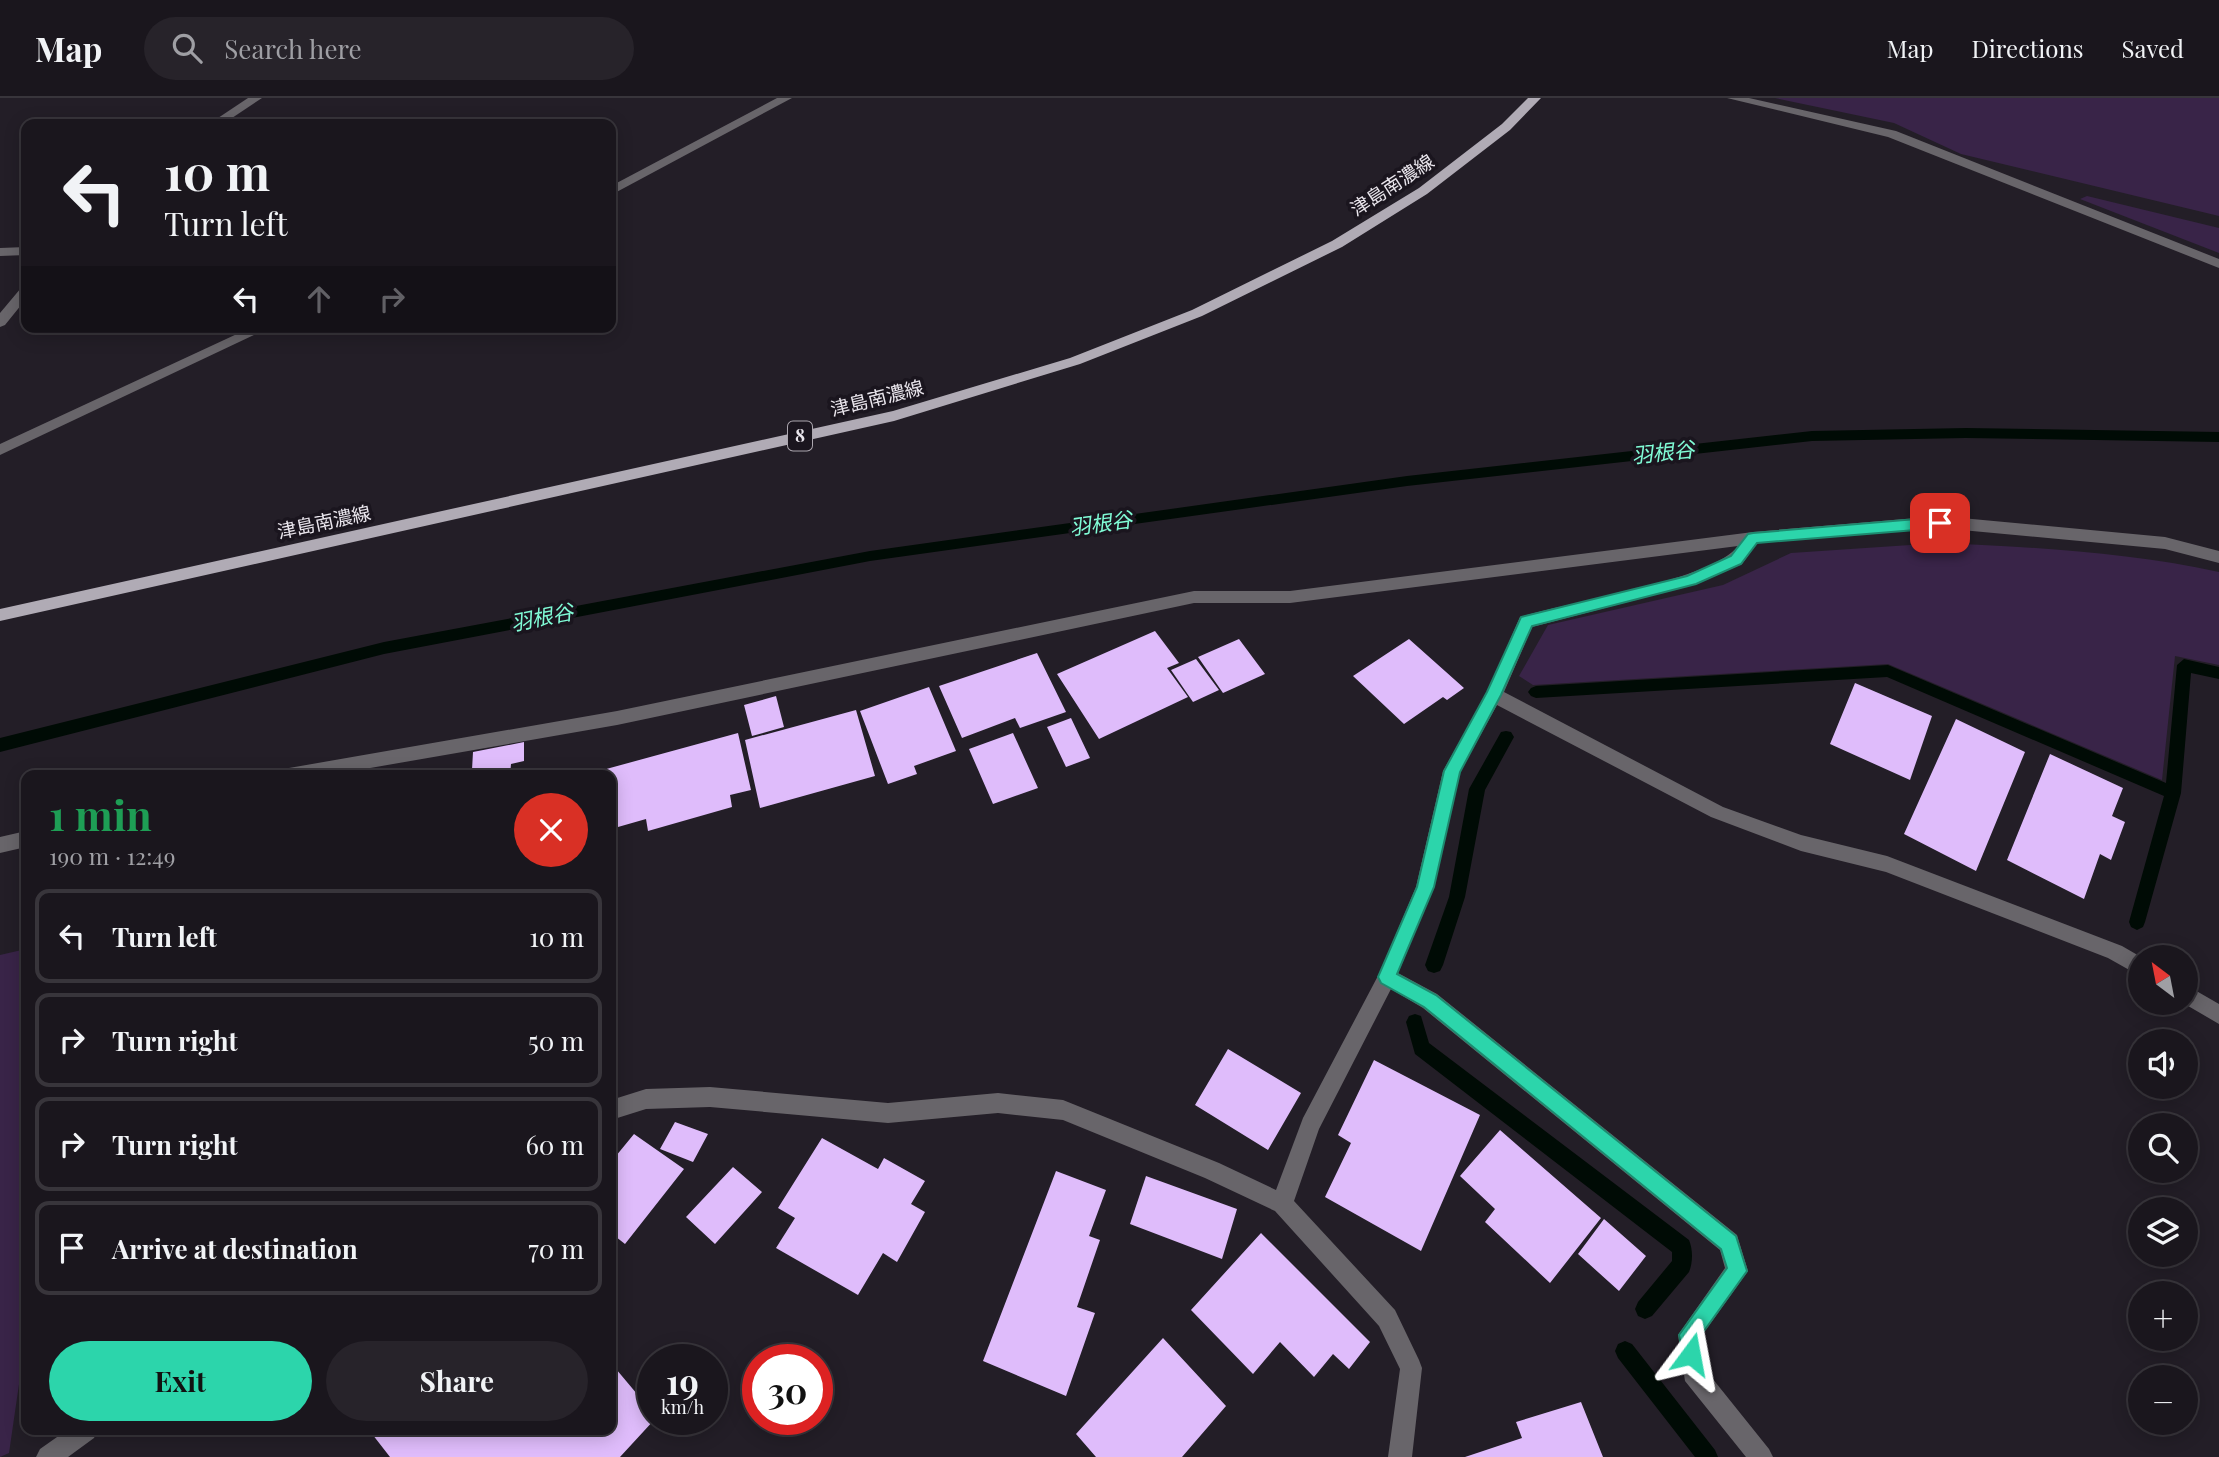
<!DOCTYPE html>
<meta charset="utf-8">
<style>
:root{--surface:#1a161d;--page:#27232a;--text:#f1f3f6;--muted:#9f9fa4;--line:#38353b;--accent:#2cd5ab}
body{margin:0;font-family:"Playfair Display","Noto Sans JP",serif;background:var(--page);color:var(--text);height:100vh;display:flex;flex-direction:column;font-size:26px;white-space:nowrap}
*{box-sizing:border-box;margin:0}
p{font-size:23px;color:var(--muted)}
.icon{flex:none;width:38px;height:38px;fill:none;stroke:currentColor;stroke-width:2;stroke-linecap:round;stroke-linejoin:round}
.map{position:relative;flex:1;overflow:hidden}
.panel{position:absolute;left:21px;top:672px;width:595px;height:665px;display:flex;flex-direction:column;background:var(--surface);border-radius:14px;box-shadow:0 4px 18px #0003,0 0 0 2px var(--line)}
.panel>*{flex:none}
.hud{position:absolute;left:21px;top:21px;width:595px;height:214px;border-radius:14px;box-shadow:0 4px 18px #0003,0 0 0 2px var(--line);background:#1a161d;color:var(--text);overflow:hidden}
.needle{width:46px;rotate:328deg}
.controls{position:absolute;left:2128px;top:847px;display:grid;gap:14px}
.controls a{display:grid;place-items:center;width:70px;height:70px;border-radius:50%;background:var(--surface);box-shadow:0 4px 18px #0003,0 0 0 2px var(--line);font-size:35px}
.speed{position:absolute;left:637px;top:1246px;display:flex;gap:14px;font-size:35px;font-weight:700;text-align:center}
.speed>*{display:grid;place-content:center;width:91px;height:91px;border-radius:50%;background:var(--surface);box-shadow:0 4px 18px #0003,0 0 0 2px var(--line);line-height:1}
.speed small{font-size:18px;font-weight:400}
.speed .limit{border:10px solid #d22;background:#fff;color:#111}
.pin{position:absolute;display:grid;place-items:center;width:60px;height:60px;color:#fff;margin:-30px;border-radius:14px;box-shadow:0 4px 10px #0006}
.me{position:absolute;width:77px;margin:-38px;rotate:13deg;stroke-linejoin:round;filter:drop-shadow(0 0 5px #0008)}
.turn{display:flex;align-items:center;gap:24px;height:147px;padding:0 28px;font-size:32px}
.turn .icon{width:91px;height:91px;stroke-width:2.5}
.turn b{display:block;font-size:49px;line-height:60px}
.lanes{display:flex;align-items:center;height:66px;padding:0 28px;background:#0003;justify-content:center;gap:35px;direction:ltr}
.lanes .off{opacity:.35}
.round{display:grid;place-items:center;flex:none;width:74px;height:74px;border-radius:37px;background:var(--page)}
.head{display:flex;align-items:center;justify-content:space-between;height:119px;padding:0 28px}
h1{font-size:42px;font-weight:700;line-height:52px;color:#1e9e55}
.primary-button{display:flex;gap:14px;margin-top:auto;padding:14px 28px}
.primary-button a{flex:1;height:80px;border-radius:42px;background:var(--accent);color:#111;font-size:28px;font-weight:700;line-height:80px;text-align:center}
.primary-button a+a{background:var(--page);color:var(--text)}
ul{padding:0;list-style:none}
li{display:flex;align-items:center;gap:21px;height:94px;margin:0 14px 10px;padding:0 14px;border:4px solid var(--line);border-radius:14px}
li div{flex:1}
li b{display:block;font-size:26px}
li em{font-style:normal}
header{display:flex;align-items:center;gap:42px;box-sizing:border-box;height:98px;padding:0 35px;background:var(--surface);border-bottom:2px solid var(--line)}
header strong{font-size:33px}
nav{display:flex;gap:38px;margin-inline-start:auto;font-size:24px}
.search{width:490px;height:63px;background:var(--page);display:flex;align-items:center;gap:18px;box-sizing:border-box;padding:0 24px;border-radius:38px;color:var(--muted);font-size:26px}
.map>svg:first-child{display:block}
</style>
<header>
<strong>Map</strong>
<div class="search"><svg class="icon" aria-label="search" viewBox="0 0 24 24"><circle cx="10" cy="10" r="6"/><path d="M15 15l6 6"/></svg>Search here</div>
<nav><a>Map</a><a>Directions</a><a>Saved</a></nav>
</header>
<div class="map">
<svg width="2219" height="1359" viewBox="0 0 2219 1359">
<rect width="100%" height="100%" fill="#231e27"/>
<!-- green -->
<path fill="#392448" d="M1775,0H2219V118L1961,56L1894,25Z
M2087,98L2219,130V155L2080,101Z
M1940,445C2033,449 2127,454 2219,474V567L2175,558L2162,682L1888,566L1533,587L1519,578L1548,527L1723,487L1791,455Z
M26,851V1238L9,1355L0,1359V857Z"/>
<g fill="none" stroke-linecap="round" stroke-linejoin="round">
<!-- stream -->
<path fill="#000b05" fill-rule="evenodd" d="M1966,330L2219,334V344L1966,340L1812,343L1407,388L870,463L384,556L0,654V640L384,544L870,453L1407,378L1812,333Z
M2184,561L2219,569V581L2191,575L2181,695L2145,824L2143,829L2137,832L2131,829L2129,824L2164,698L1887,579L1536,600L1531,598L1528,594L1531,590L1536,588L1888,567L2166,685L2177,567Z
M1506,633L1511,634L1514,639L1485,692L1465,799L1443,867L1440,873L1434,875L1428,873L1425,867L1449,799L1469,691L1501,634Z
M1415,916L1421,918L1429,945L1689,1142C1693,1152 1693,1164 1689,1174L1652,1218L1645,1221L1638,1218L1635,1211L1638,1204L1672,1163V1154L1415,956L1406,924L1409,918Z
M1625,1243L1632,1246L1715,1352L1718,1359H1695L1618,1260L1615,1253L1618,1246Z"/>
</g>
<!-- building -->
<path fill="#dfbcfb" d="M1155,533L1179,565L1167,570L1188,599L1099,641L1057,576Z
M1239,541L1265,576L1223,595L1198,559Z
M1409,541L1464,590L1447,602L1443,599L1404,626L1353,578Z
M1037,555L1066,614L1020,630L1015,620L962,640L939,588Z
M1196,561L1219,592L1193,604L1171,572Z
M1855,585L1932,618L1910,682L1830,646Z
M929,589L956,653L914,668L917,676L888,686L860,613Z
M776,598L784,629L752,638L744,607Z
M856,612L875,678L760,710L745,642Z
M1071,620L1090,660L1066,669L1047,629Z
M1956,621L2025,654L1976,773L1904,736Z
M738,635L751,692L730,697L732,709L648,733L646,721L611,731V677L588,676Z
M1013,635L1038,690L993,706L969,651Z
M524,644V663L511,666L510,677H481V671L472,672L473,654Z
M2050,656L2123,690L2112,718L2125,724L2111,762L2100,756L2084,801L2007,762Z
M1228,951L1301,995L1268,1052L1195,1007Z
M1374,962L1480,1017L1421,1153L1325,1099L1351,1045L1338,1037Z
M675,1024L708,1036L693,1064L660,1051Z
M1500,1032L1601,1120L1550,1185L1485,1124L1495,1111L1460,1078Z
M634,1036L684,1071L625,1146L611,1135V1064Z
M822,1040L878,1071L884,1060L925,1083L911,1106L925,1114L897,1164L883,1155L858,1197L776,1150L795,1120L778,1110Z
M733,1069L762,1094L715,1146L686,1119Z
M1056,1073L1106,1092L1089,1138L1100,1142L1077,1209L1095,1215L1066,1298L983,1263Z
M1146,1078L1237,1111L1222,1161L1130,1126Z
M1604,1121L1646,1158L1619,1193L1578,1156Z
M1261,1135L1370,1244L1349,1271L1333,1256L1314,1279L1280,1244L1253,1276L1191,1212Z
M1163,1240L1226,1308L1182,1359H1096L1076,1336Z
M611,1265L653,1315V1321H655L620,1359H390L369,1332H611Z
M1581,1304L1603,1359H1465L1522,1340L1516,1324Z"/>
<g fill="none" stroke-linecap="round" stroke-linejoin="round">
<!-- street -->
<path fill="#68656a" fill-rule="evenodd" d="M248,0H262L223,26H209Z
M777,0H792L611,97V88Z
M1727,0H1749L1896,33L2219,161V170L1888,39Z
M26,149V157L0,158V150Z
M26,189V201L5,227L0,229V215L21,190Z
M252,229H271L0,357V346Z
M1940,418L2165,439L2219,453V465L2165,451L1940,430L1757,445L1742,466L1696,486L1532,529L1504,594L1723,709L1801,737L1887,758L2122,848L2141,859L2140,878L2108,860L1886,774L1801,753L1711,719L1497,607L1460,674L1434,789L1398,875L1437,896L1737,1137L1748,1173L1700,1240L1704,1270L1769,1351L1773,1359H1746L1685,1283L1678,1237L1725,1170L1720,1152L1423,910L1391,891L1319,1031L1294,1103L1395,1212L1419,1262L1422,1270L1412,1359H1388L1400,1271L1379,1228L1275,1113L1205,1080L1063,1022L998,1015L888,1025L710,1009L646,1011L611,1022V1002L646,991L710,989L888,1005L998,995L1063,1002L1219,1065L1276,1092L1303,1020L1380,874L1416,789L1443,673L1487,595L1520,519C1568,504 1711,483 1738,448L1290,505H1194L617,627L330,677H280L283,672L289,670L617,613L1194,493H1290L1753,434Z
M26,733V749L0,755V739Z
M2186,887L2219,906V926L2183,905H2186Z
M67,1332H98L94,1340L68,1359H36L40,1351Z"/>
<!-- primary -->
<path fill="#b0abb5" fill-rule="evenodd" d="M1528,0H1541L1510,32L1427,96L1342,149L1202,218L1080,266L894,323L0,523V511L893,313L1070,260L1192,212L1332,143L1419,90L1502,26Z"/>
</g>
<!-- route -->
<path fill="#2cd5ab" stroke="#1d8a6f" stroke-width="2" d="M1940,419L1947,425L1940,430L1757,445L1741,466L1696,486L1532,528L1501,597L1460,674L1434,789L1397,876L1436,897L1736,1138L1747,1173L1699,1240L1701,1256L1698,1263L1691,1266L1684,1263L1679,1237L1727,1170L1721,1151L1424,909L1381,885L1378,879L1417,789L1444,673L1487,594L1521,519L1687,478L1731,458L1748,436L1753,435Z"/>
<g text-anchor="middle" stroke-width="7" stroke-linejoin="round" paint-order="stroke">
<!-- shield labels -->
<rect fill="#1a151e" stroke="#aca7af" stroke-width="2" x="788" y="323.5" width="24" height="29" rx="5"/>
<g font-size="18" font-weight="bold" fill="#eae6ed">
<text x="800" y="344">8</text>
</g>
<!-- street labels -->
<g font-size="19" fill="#eae6ed" stroke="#1a151e">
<text transform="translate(1392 87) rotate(-33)" y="7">津島南濃線</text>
<text transform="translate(877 300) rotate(-14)" y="7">津島南濃線</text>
<text transform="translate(324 424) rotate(-12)" y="7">津島南濃線</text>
</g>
<!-- water labels -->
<g font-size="21" font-style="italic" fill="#81fdd7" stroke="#1a151e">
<text transform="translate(1663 355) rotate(-6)" y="7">羽根谷</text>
<text transform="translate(1101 426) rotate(-8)" y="7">羽根谷</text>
<text transform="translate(542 520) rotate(-11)" y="7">羽根谷</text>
</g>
</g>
</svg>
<div class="controls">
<a><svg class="needle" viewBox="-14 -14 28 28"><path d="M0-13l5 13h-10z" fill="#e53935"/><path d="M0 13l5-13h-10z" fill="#9f9fa4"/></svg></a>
<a><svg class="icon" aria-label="sound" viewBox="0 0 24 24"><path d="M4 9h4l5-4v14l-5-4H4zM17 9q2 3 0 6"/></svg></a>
<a><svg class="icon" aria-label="search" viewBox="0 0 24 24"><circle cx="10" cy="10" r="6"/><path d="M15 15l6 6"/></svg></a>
<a><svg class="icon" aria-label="layers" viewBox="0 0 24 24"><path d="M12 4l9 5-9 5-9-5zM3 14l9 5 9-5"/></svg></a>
<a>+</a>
<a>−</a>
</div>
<div class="speed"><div>19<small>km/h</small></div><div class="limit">30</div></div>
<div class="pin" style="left:1940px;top:425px;background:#d93025"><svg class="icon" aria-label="arrive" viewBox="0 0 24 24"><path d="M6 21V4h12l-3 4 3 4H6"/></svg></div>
<svg class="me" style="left:1691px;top:1256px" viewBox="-20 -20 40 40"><path d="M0-17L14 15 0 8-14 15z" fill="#2cd5ab" stroke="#fff" stroke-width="4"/></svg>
<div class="hud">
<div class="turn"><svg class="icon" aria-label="left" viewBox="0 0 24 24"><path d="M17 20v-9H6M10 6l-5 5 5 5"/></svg><div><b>10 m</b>Turn left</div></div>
<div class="lanes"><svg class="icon" aria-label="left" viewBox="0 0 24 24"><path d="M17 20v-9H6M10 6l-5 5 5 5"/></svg><svg class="icon off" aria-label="ahead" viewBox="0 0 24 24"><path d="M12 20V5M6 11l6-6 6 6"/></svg><svg class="icon off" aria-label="right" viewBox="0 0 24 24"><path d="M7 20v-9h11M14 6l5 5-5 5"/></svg></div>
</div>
<section class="panel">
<div class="head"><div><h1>1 min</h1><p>190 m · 12:49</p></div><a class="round" style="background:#d93025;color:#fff"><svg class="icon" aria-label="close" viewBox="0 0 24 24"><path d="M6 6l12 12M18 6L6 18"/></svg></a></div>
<ul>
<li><svg class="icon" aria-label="left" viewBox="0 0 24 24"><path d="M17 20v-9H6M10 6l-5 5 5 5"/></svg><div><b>Turn left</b></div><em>10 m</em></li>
<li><svg class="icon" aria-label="right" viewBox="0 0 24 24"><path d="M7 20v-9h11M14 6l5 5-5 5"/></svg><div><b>Turn right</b></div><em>50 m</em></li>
<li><svg class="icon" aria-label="right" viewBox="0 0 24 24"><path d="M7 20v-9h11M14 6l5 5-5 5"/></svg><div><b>Turn right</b></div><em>60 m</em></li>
<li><svg class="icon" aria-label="arrive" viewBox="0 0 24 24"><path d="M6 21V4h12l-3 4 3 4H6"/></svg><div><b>Arrive at destination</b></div><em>70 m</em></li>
</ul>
<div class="primary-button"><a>Exit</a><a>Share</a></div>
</section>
</div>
